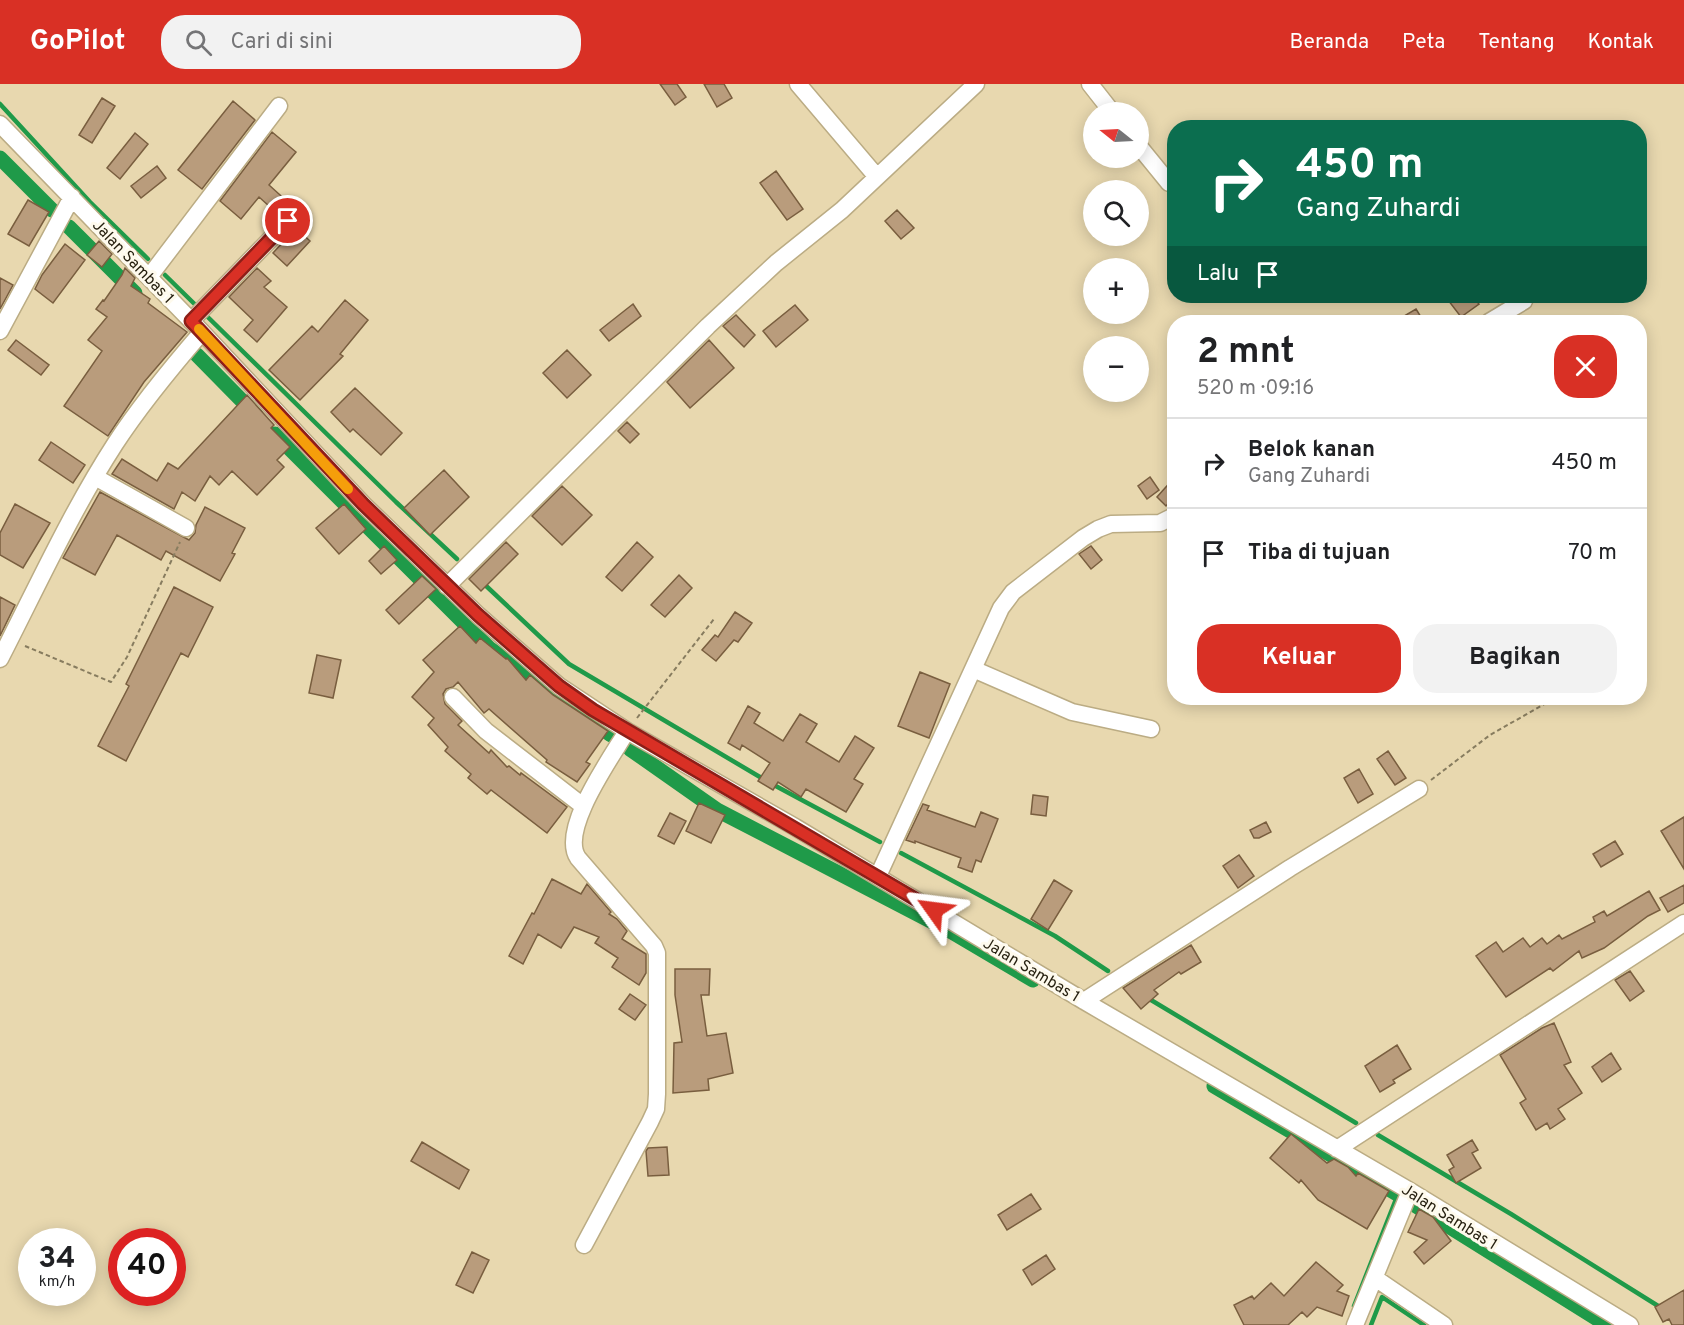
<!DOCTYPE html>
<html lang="id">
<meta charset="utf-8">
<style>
:root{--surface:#fff;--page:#f2f2f2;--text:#202124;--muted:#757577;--line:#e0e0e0;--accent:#d93025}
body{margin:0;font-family:Overpass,sans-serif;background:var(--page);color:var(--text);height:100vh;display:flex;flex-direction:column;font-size:22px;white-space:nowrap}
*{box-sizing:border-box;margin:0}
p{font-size:20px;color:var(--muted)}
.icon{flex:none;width:33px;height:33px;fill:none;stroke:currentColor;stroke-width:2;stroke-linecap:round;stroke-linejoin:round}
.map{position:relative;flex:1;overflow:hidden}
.panel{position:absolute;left:1167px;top:231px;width:480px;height:390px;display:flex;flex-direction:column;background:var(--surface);border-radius:24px;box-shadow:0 3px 15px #0003}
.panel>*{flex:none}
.guide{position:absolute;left:1167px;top:36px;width:480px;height:183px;border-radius:24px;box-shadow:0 3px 15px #0003;background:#0b6e4f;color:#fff;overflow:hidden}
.needle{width:39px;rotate:288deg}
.buttons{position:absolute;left:1083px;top:18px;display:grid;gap:12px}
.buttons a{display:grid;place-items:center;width:66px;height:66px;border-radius:50%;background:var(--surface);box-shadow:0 3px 15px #0003;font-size:30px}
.speed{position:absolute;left:18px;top:1144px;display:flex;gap:12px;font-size:30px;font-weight:700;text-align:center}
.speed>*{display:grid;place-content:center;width:78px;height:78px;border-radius:50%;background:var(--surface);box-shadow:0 3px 15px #0003;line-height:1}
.speed small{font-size:15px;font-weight:400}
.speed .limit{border:9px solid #d22;background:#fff;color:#111}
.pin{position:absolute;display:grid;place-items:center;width:51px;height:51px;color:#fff;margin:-26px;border:3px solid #fff;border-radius:50%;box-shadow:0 2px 6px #0007}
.me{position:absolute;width:66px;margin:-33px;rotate:301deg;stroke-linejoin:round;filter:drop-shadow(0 0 4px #0008)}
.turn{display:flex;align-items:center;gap:21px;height:126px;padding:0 30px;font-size:27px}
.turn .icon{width:78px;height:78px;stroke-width:2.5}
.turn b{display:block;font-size:42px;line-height:51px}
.then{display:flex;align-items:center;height:57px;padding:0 30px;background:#0003;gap:12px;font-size:22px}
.round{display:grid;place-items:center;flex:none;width:63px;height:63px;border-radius:24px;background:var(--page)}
.head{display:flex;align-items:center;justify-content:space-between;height:102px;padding:0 30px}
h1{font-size:36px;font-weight:700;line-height:45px}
.button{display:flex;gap:12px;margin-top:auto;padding:12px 30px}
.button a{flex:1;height:69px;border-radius:24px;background:var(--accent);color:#fff;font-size:24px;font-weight:700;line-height:69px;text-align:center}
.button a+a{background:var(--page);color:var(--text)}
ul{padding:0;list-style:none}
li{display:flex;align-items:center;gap:18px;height:90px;padding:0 30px;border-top:2px solid var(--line)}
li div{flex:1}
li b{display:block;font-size:22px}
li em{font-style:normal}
header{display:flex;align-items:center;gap:36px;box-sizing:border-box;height:84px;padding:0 30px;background:var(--accent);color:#fff}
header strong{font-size:28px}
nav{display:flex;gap:33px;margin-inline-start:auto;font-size:21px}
.search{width:420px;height:54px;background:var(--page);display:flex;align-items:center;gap:15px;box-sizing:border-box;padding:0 21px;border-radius:24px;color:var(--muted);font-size:22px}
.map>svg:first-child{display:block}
</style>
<header>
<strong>GoPilot</strong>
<div class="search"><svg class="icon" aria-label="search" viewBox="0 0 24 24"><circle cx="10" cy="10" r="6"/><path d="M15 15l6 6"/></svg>Cari di sini</div>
<nav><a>Beranda</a><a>Peta</a><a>Tentang</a><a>Kontak</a></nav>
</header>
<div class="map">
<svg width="1684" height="1241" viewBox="0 0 1684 1241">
<rect width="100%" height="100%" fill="#e8d8af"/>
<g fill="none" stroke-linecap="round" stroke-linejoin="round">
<!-- stream -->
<path stroke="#1f9a49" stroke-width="4.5" d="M0,20L90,118L148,175
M165,191L396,418L457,475
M483,499L569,580L765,696
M772,700L880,758
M901,769L1055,852L1108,887
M1146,913L1356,1039
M1378,1051L1511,1130L1663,1225
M1354,1222L1398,1110
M1371,1241L1382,1213L1424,1241"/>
<!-- canal -->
<path stroke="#1f9a49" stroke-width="15" d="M0,74L52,126
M69,143L135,209
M197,271L256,331
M275,350L489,564L611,651
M630,665L717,726L952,848L1033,896
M1214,1002L1399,1111
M1416,1122L1607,1241"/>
</g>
<!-- building -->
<path fill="#b99c7c" stroke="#795e3f" stroke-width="1.5" d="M660,0H677L686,13L675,21Z
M704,0H724L732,14L717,23Z
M102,14L115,22L92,59L79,51Z
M233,17L255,36L202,105L178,86Z
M272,48L296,68L269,101L290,120L279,131L259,113L241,135L220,117Z
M135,49L148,60L120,95L107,84Z
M157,82L166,94L141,114L131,102Z
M776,87L803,125L787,136L760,99Z
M28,116L49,128L29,162L8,150Z
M897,126L914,144L901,155L885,137Z
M296,144L310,157L287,182L273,169Z
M99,157L112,170L102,183L87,171Z
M65,160L85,176L53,219L35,205L42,191Z
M125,184L135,194L131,202L150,215L148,219L187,248L144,298L108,352L64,322L102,267L88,256L107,233L96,225L103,216L104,217L122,191Z
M257,184L271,197L264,203L287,223L257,258L244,246L253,236L229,213Z
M0,194L13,201L0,225Z
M1445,212H1472L1479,220L1461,233Z
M345,216L368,236L340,270L343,272L300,316L269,286L312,242L318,248Z
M633,220L641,232L609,257L600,246Z
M795,221L808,236L776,263L763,247Z
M1416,225L1424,238H1394Z
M736,231L755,251L744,263L723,242Z
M16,256L49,281L41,291L8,266Z
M709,256L734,284L690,324L667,298Z
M567,266L591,291L567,314L543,289Z
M355,304L402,349L381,371L353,345L350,348L331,328Z
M247,311L274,341L271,344L290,363L277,376L284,383L257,411L232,387L219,401L210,392L195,417L182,408L174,425L112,390L122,375L157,397L168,379L178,385Z
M627,338L639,350L630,359L618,347Z
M51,358L85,381L73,399L39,376Z
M444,386L469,413L430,451L404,424Z
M1150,393L1159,406L1147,415L1138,402Z
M1174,394V413L1166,422L1157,413Z
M562,402L592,431L562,461L532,432Z
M100,408L189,456L195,449L196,441L205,423L245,444L232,469L235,470L220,497L166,467L161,476L117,451L95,491L63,474Z
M15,420L50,439L23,484L0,471V449Z
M344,420L366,445L339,470L316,444Z
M506,458L518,470L481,507L469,495Z
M637,458L653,473L622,507L606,493Z
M384,462L397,476L381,490L369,477Z
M1091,462L1102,476L1091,485L1079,470Z
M679,491L692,504L665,533L651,521Z
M422,492L436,505L399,540L386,526Z
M174,503L213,523L188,573L181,569L126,677L98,662L129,602L126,600Z
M0,513L15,521L0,552Z
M735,528L752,539L738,558L734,556L716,577L702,566L715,551L718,553Z
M460,542L476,559L480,554L506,575L507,574L526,596L530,591L553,611L608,647L586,678L590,680L577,698L546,678L547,676L489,625L484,629L458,598L453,603L446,605L443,610L445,620L462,637L458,641L489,669L491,666L507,683L509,682L520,691L521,689L567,723L547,749L491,706L487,710L468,694L471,690L445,667L448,663L428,641L434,634L412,613L434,588L423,576Z
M317,571L341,576L333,614L309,609Z
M920,588L950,600L929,654L898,642Z
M748,622L760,629L754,639L783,657L800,630L817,640L806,658L839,678L855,652L874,664L854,695L863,700L846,728L806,705L801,713L778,698L773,706L758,697L770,679L742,661L740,666L728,659Z
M1388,667L1406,694L1395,701L1377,675Z
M1359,685L1373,710L1358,719L1344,694Z
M1033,711L1048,713L1046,732L1031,730Z
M699,719L725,731L711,759L686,747Z
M923,720L929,722L927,726L975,743L981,728L998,735L981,778L976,776L972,788L958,783L961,774L915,757V759L906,756Z
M670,729L686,737L674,760L658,752Z
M1684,733V785L1661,747Z
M1266,738L1271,748L1259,754H1254L1250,746Z
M1615,757L1623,770L1601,783L1593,770Z
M1239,771L1254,792L1238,804L1223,782Z
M552,795L581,810L587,800L611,828L609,830L617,835L627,847L622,855L646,870V889L639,901L612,883L618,874L595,859L599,853L574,843L561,864L538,850L523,880L509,872L532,829L534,830Z
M1054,796L1072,807L1048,846L1031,835Z
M1684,801V819L1668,828L1660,814Z
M1649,807L1660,826L1648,832L1604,864L1582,874L1579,867L1553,887L1550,884L1506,913L1476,872L1496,858L1503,868L1523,854L1530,863L1542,854L1547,860L1559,851L1562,855L1595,838L1593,833L1604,827L1607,832Z
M1191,861L1201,878L1181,890L1179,888L1154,906L1158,910L1141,925L1123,904Z
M675,885H710L709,911H701L707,952L726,949L733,989L708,995L709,1006L673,1009L674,959L682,958L675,911Z
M1630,887L1644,907L1630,917L1615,896Z
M630,910L646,921L635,936L619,925Z
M1554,939L1571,978L1564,981L1582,1009L1558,1025L1565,1035L1550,1045L1547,1039L1536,1046L1520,1019L1526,1015L1500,971L1542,944Z
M1397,961L1411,985L1393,996L1395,999L1380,1008L1365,982Z
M1611,969L1621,985L1602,998L1592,983Z
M1291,1050L1327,1079L1334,1075L1348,1083L1356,1092L1358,1089L1389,1107L1367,1145L1318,1116L1301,1096L1299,1099L1270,1074Z
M1472,1056L1478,1066L1472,1069L1481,1084L1456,1099L1449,1086L1454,1083L1447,1071Z
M422,1058L469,1086L459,1105L411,1077Z
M667,1063L669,1091L648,1092L646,1067L648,1064Z
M1031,1110L1041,1125L1007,1146L998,1131Z
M1419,1125L1433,1133L1451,1157L1424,1180L1414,1168L1427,1156L1408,1148Z
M472,1168L489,1176L473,1209L456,1201Z
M1046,1171L1055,1185L1032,1201L1023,1186Z
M1316,1178L1343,1201L1337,1207L1349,1212L1342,1232L1317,1223L1307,1233L1302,1228L1288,1241H1244L1234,1221L1252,1212L1254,1215L1271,1199L1284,1212Z
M1684,1206V1241H1672L1669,1235L1663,1238L1655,1223Z"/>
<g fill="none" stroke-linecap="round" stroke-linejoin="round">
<defs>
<path id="minor" d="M798,0L877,93
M1090,0L1112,28
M0,40L202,248L363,420L478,531L559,602L627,647L795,743L1084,917L1410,1107L1630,1241
M1138,61L1169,99
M149,193L279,22
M191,237L288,137
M1489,238L1524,217
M0,247L72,113
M95,393L186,444
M447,502L708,242L776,179L842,126L976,0
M0,575C37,503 71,428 115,360C141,320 171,284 202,248
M973,585L1072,628L1151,645
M453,613L486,647L583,722
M878,792L1001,524L1013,508L1083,454L1098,445L1111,440L1160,439L1174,432
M1084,917L1290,784L1419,705
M1337,1065L1684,839
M584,1161L650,1038L656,1025L657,1010V869L654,862L578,774C559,746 611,674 627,647
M1375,1194L1444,1241
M1355,1241L1410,1107"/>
</defs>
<!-- minor casing -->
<use href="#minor" stroke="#bbac84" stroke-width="19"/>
<!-- path -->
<path stroke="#877c5f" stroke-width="2" stroke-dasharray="4.5 3" stroke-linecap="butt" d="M25,562L111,598L127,573L180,458
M637,634L714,535
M1431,696L1490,651L1555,614"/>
<!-- minor -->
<use href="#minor" stroke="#fff" stroke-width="16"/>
</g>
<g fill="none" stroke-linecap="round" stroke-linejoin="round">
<defs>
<path id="route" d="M288,137L191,237L363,420L478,531L559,602L593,626L934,826"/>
</defs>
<!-- route casing -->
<use href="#route" stroke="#8d1f18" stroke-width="15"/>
<!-- route -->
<use href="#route" stroke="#d93025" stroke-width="10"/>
<!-- slow -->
<path stroke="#f59e0b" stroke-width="10" d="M199,245L348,405"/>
</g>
<g text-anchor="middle" stroke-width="6" stroke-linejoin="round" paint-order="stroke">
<!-- street labels -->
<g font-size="16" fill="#251f0f" stroke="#fefaed">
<text transform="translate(134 177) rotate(46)" y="6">Jalan Sambas 1</text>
<text transform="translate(1032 885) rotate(31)" y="6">Jalan Sambas 1</text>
<text transform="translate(1450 1132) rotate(32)" y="6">Jalan Sambas 1</text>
</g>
</g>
</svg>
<div class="buttons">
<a><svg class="needle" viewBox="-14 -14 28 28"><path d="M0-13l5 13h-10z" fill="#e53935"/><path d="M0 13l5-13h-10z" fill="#757577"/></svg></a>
<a><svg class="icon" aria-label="search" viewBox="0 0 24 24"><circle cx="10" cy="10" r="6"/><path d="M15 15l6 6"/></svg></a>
<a>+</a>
<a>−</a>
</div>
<div class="speed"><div>34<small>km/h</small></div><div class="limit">40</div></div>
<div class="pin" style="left:288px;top:137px;background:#d93025"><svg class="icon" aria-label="arrive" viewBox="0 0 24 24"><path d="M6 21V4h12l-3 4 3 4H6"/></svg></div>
<svg class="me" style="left:934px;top:826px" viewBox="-20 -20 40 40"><path d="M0-17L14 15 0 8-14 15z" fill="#d93025" stroke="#fff" stroke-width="4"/></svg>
<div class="guide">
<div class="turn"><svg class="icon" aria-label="right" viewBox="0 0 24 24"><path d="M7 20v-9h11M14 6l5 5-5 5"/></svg><div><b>450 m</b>Gang Zuhardi</div></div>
<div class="then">Lalu<svg class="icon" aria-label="arrive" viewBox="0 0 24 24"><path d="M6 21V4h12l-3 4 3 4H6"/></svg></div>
</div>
<section class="panel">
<div class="head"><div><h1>2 mnt</h1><p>520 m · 09:16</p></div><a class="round" style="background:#d93025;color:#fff"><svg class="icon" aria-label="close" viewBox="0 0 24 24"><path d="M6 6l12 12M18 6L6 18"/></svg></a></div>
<ul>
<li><svg class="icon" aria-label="right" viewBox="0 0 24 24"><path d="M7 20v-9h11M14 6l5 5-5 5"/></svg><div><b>Belok kanan</b><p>Gang Zuhardi</p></div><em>450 m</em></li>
<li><svg class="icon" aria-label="arrive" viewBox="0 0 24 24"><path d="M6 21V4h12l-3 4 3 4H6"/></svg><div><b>Tiba di tujuan</b></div><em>70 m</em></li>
</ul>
<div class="button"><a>Keluar</a><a>Bagikan</a></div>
</section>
</div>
